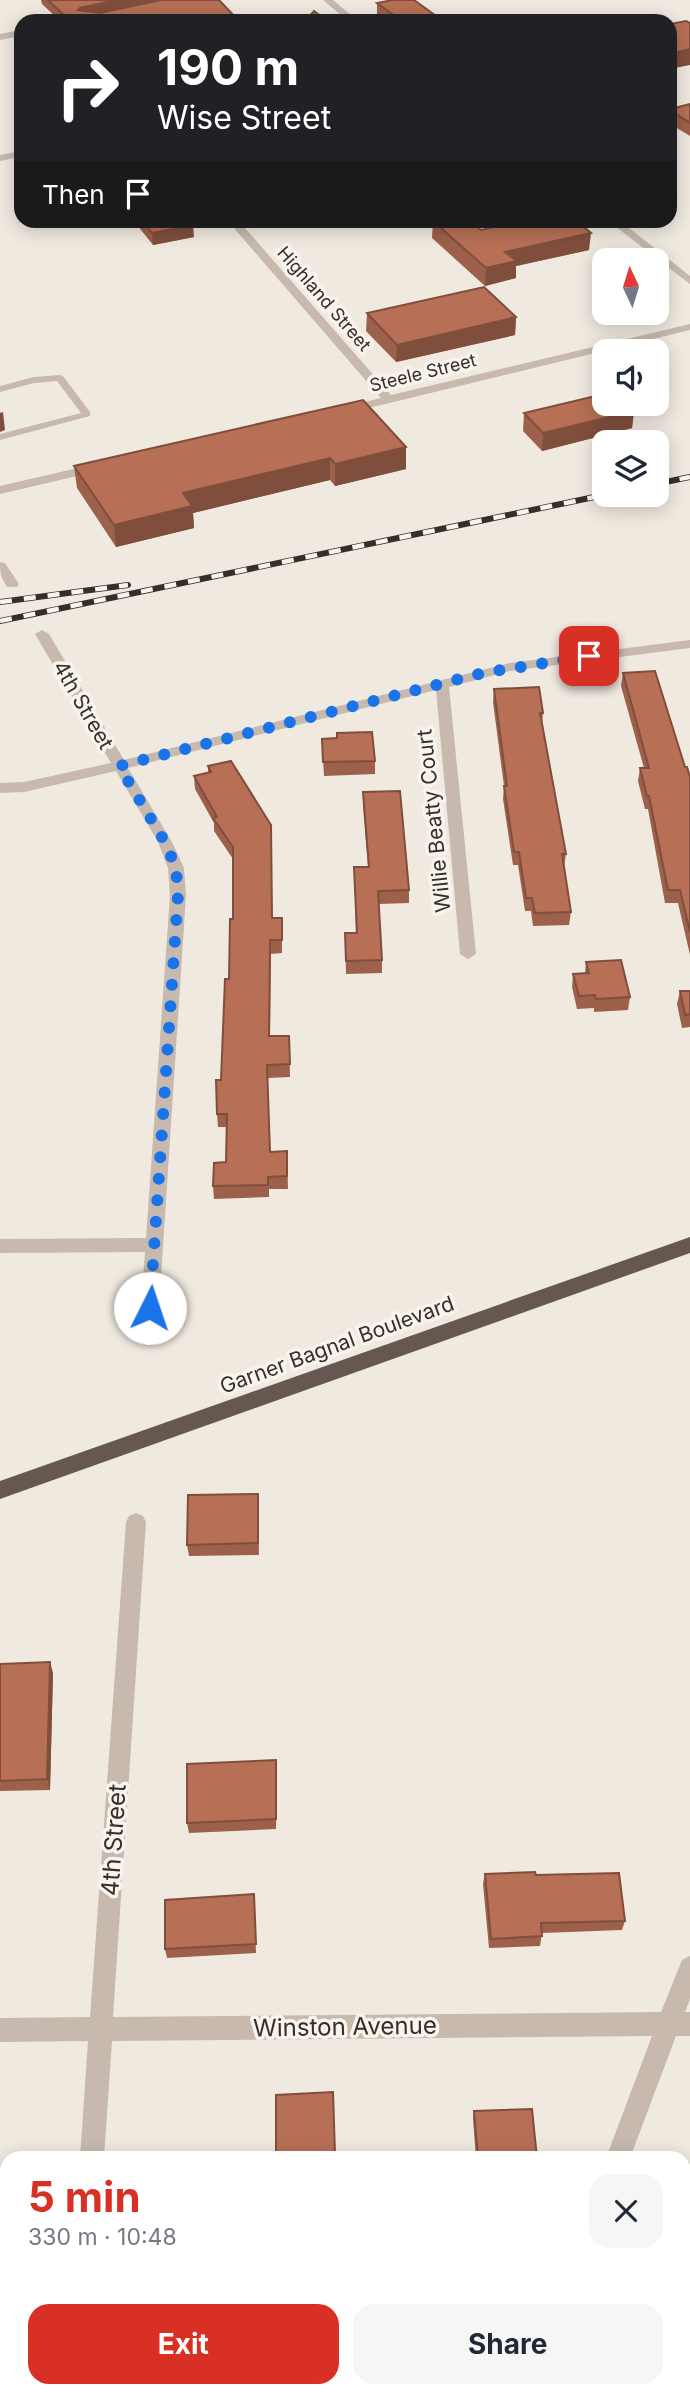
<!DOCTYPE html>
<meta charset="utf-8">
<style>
:root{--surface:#fff;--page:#f6f6f7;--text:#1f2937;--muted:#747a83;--accent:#d93025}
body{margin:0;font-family:Inter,sans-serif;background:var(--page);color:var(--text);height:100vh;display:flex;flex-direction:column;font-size:26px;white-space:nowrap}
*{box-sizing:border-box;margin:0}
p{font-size:23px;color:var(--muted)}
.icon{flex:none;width:38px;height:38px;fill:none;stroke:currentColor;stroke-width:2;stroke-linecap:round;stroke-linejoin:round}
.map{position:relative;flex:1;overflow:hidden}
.panel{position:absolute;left:0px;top:2151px;width:691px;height:247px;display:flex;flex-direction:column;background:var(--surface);border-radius:21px 21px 0 0;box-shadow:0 4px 18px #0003}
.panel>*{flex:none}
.banner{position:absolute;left:14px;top:14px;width:663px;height:214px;border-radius:21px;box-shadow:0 4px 18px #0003;background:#202124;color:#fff;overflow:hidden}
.needle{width:46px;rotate:356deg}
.buttons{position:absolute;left:592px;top:248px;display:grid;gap:14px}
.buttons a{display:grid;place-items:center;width:77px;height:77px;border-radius:14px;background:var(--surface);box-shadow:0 4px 18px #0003;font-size:35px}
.pin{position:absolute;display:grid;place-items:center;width:60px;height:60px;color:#fff;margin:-30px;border-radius:14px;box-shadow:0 4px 10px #0006}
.me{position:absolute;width:77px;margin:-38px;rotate:4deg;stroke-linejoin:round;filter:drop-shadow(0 0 5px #0008)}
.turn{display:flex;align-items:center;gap:24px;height:147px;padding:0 28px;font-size:32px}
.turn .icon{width:91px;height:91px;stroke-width:2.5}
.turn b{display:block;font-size:49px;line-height:60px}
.then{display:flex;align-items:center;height:66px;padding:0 28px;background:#0003;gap:14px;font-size:26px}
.round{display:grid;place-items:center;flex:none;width:74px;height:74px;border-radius:21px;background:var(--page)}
.summary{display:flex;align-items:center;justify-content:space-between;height:119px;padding:0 28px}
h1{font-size:42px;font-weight:700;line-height:52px;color:var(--accent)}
.primary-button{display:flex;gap:14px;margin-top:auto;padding:14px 28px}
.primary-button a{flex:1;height:80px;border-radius:21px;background:var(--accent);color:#fff;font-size:28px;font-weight:700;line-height:80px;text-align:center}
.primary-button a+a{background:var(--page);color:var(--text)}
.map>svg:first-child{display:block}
</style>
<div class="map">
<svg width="690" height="2397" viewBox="0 0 690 2397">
<rect width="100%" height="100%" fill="#f0e9e0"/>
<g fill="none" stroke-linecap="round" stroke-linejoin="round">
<!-- service -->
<path fill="#c7b9ad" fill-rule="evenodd" d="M60,375L63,376L90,412V416L0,440V434L81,413L57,381L34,383L0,392V386L34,377Z"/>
<!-- minor -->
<path fill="#c7b9ad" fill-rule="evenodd" d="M323,0H333L358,21H348Z
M21,30V36L0,40V34Z
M21,151V157L0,161V155Z
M227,220H238L391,395L690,324V330L344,414L338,410L340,408L381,398Z
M607,220H619L690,276V284Z
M95,464L99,465V471L0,494V486Z
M0,562L5,563L19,584L17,587H7C1,578 0,573 0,562Z
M42,630L49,634L124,760L510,663L690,640V648L510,671L449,687L476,954L468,959L460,954L436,690L128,768L172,842L184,868L186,895L159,1308L156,1313L150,1315L144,1313L141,1308L145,1252L0,1253V1239L146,1238L170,895L168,868L158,842L116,771L24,792L0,793V783L24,782L111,763L35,634Z
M136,1513L143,1516L146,1522L113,2017L661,2012L682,1960L690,1956V1999L685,2012H690V2036H676L630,2158H606L652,2036L112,2041L104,2158H80L88,2041L0,2042V2018L90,2017L126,1522L129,1516Z
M62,2390H88V2397H62Z
M525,2390H551L549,2397H523Z"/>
<!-- trunk -->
<path fill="#665850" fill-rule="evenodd" d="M690,1237V1253L0,1499V1481Z"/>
<defs>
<path id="rail" d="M656,484L690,477
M0,602L128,585
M0,621L604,495"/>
</defs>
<!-- rail casing -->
<use href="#rail" stroke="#362e2b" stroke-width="6"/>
<!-- rail -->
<use href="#rail" stroke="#f8f3ec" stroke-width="4.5" stroke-dasharray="12" stroke-linecap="butt"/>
</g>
<!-- wall -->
<path fill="#9d604a" d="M41,0H219L239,21H60L42,4Z
M377,3L443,21H386L377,14Z
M690,104V136L670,124V109Z
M133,220H189L194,237L153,245Z
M433,221L481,230L589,250L516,266V278L485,286L432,238Z
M367,313L516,317L515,335L396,362L366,331Z
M634,411L632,428L542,451L523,431L524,413Z
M406,447V469L335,486L330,480L193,513L194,528L116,547L77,488L74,466Z
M623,673L685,767L690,777V955L678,903H665L648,809H645L638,781L640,768H644L621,686Z
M494,689L543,713L542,725L566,854L564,867L571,912L569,925L533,926L531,911H525L518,865H513L503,799L504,786L493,702Z
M322,739L375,761V774L324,776Z
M231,761L273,918H282V953L271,954L270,1036H289L290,1077L267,1078L270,1152L287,1151L288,1189H269V1197L214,1199L213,1186L226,1162L227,1127H218L217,1114L221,1080L233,919V859L214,831V823L195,789L194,776L208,773V766Z
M363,792L409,890V903L379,904L382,960V973L346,974L345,933H356L354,867H368L363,805Z
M586,962L630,997L628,1010L594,1012V1008L577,1009L572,987L573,974L585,973Z
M680,991H690V1027L682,1028L677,1004Z
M258,1506L259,1555L189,1556L187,1545Z
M0,1664L53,1673L50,1790L0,1791Z
M277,1771L276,1829L189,1833L187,1823Z
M485,1874L536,1875L625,1921L622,1930L542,1933L540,1946L489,1948L483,1884Z
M254,1904L256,1953L167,1958L165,1949Z
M333,2092L335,2158H276V2095Z
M474,2111L537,2158H476L473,2119Z"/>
<!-- shaded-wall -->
<path fill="#804e3c" d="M117,0H171L81,18L78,10L80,8Z
M690,49V65L670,69V54Z
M193,225L194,237L153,245L152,233Z
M591,233L589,250L516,266V278L485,286L486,268L505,252Z
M516,317L515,335L396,362L397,345Z
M634,411L632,428L542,451L543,433Z
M3,412L5,430L0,432V413Z
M406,447V469L335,486V464Z
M330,458V480L193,513L194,528L116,547L114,525L183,493Z
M50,1662L53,1673L50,1790L47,1779Z"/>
<!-- building -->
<path fill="#b77056" stroke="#804e3c" stroke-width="2" d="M48,0H117L80,8L78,10L100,13L161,0H219L239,21H70Z
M393,0H414L443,21H402L377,3Z
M314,11L327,21H305Z
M686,21L690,23V49L670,54V24Z
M690,104V123L670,110V109Z
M142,220H189L193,225L152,233Z
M435,220H470L481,230L526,220H576L591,233L505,252L517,261L486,268L433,221Z
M484,287L516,317L397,345L367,313Z
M604,394V404H627L634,411L543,433L524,413Z
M363,400L406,447L335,464L330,458L183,493L192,506L114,525L74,466Z
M655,671L685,767H687L690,777V932L680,890H668L649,796H647L640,768H649L623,673Z
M539,687L543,713H540L566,854H562L571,912L535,913L532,898H526L519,852H514L504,786H507L494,689Z
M372,732L375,761L323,762L322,739L337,738V733Z
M231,761L271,825L272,918H282V940H270L269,1036H289L290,1064L267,1065L270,1152L287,1151V1176L268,1177V1185L213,1186L214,1163L226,1162L227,1114H217L216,1080H221L225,979H229L230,919H233V847L213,818L217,817L194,776L211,772L208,766Z
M400,791L409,890L378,891L382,960L346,961L345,933H357L354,867H369L363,792Z
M621,960L630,997L596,999L595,995L579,996L573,974L589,973L586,962Z
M680,991H690V1014L685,1015Z
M258,1494V1543L187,1545L188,1495Z
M50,1662L47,1779L0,1781V1664Z
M276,1760V1819L187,1823V1764Z
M535,1872L536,1875L619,1873L625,1921L541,1923L542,1936L491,1939L485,1874Z
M254,1894L256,1944L165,1949V1900Z
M333,2092L335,2154L276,2156V2095Z
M532,2109L537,2158H478L474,2111Z
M684,2355L690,2356V2397H643L644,2390H684Z"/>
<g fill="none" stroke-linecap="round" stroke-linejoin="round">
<!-- route -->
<path stroke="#1a73e8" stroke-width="12" stroke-dasharray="0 21.6" d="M150,1308L178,895L176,868L165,842L119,766L483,673L589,656"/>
</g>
<g text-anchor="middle" stroke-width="7" stroke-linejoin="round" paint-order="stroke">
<!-- far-street labels -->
<g font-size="18" fill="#362e2b" stroke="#f8f3ec">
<text transform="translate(324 299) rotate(49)" y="6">Highland Street</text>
<text transform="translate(423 373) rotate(-14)" y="6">Steele Street</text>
</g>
<!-- street labels -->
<g font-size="21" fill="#362e2b" stroke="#f8f3ec">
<text transform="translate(83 705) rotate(60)" y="7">4th Street</text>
<text transform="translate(434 821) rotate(-96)" y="7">Willie Beatty Court</text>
<text transform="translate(337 1345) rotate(-20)" y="7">Garner Bagnal Boulevard</text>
</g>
<!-- near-street labels -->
<g font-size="24" fill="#362e2b" stroke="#f8f3ec">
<text transform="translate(114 1840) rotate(-86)" y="8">4th Street</text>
<text transform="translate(345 2027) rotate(-1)" y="8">Winston Avenue</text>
</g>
</g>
</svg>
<div class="buttons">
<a><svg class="needle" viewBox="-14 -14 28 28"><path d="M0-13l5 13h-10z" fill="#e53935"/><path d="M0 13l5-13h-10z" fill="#747a83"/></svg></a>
<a><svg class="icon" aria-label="sound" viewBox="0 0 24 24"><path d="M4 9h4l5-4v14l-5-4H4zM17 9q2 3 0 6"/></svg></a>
<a><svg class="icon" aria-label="layers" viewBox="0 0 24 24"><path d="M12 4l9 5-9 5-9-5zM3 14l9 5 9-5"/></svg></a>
</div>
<div class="pin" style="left:589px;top:656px;background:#d93025"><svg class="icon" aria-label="arrive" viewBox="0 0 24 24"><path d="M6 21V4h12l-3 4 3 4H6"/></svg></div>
<svg class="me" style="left:150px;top:1308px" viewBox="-20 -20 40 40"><circle r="19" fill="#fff"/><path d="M0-13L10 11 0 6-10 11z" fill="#1a73e8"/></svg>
<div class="banner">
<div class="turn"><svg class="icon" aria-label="right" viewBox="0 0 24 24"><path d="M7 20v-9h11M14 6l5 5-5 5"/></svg><div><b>190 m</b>Wise Street</div></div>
<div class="then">Then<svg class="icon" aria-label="arrive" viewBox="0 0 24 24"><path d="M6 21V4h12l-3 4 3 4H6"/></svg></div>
</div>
<section class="panel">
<div class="summary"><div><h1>5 min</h1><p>330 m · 10:48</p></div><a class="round"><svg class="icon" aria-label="close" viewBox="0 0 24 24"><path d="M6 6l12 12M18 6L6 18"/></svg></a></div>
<div class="primary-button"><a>Exit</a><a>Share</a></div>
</section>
</div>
